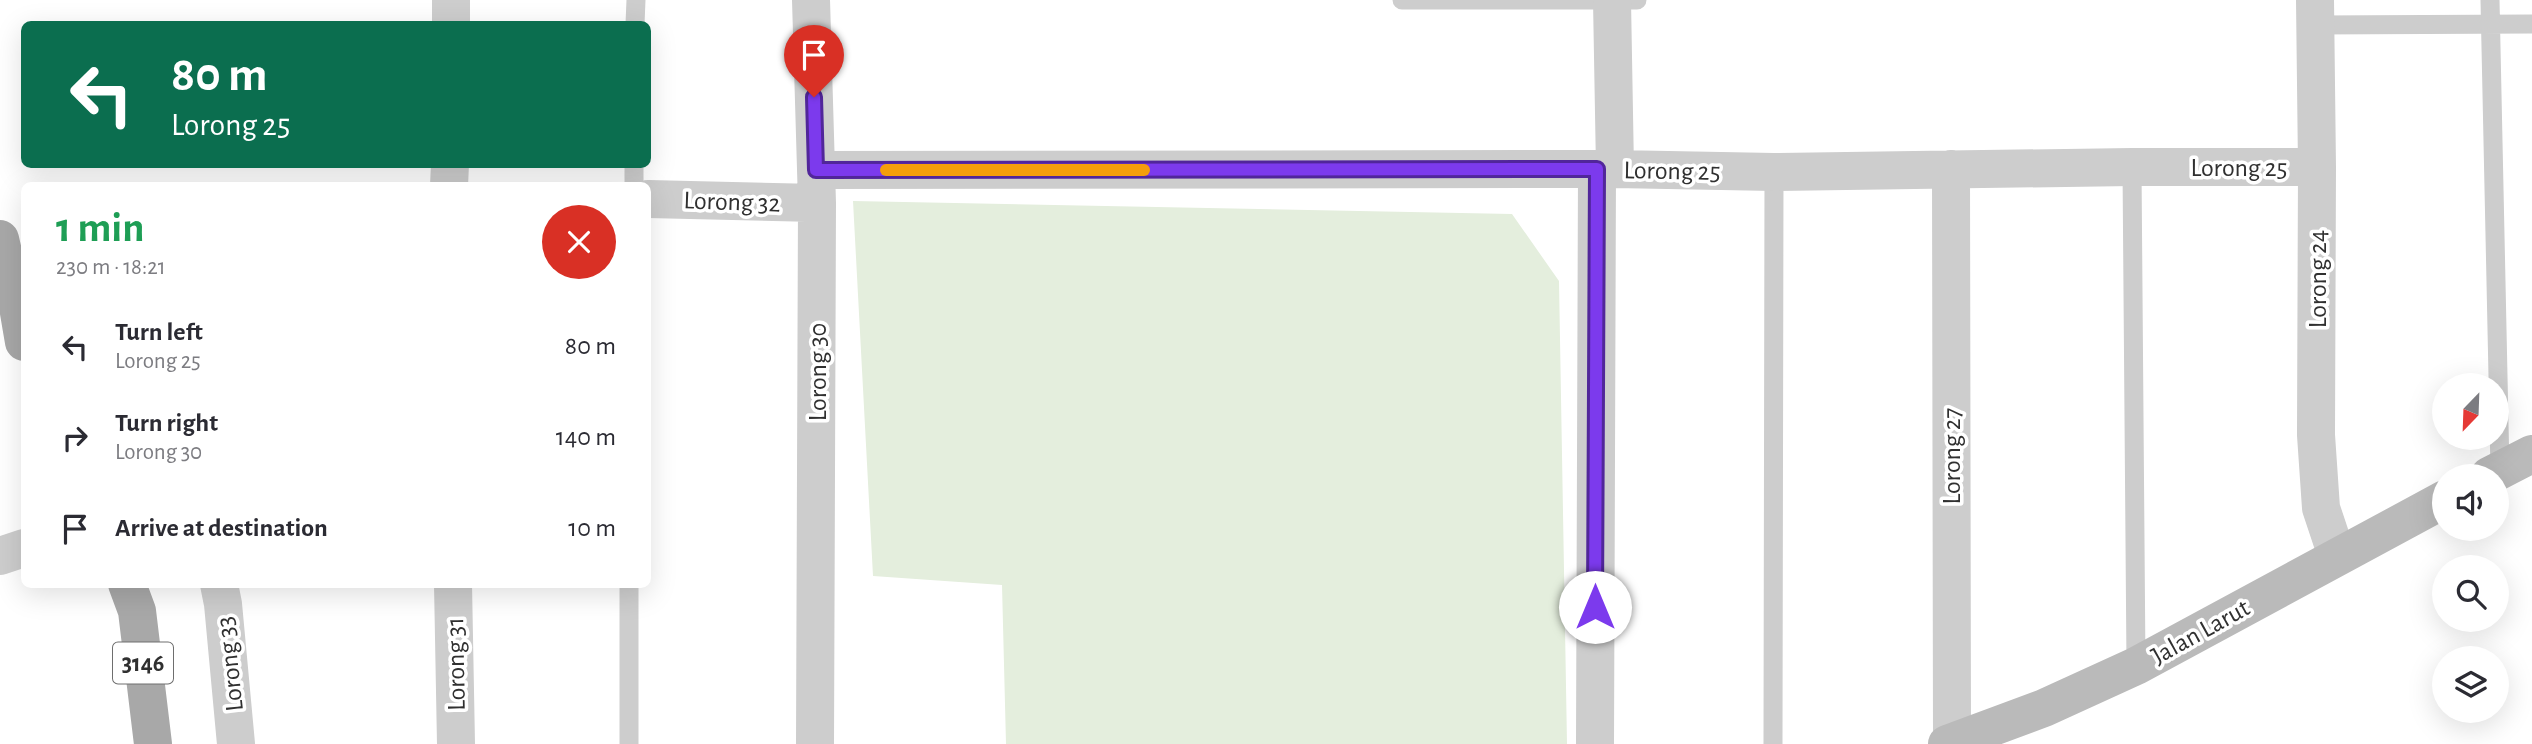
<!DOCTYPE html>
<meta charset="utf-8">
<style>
:root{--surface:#fff;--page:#f2f2f3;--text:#2b2b33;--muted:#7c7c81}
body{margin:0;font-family:"Alegreya Sans",sans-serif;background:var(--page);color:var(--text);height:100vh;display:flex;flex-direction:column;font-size:26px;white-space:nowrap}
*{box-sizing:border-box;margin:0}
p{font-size:23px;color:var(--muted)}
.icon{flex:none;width:38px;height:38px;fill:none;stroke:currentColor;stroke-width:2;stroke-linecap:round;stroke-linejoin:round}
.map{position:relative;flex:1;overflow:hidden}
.side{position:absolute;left:21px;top:182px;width:630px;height:406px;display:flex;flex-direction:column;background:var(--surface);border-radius:10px;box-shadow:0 7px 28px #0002}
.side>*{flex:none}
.guide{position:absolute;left:21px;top:21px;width:630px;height:147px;border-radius:10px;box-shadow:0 7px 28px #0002;background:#0b6e4f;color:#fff;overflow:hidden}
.needle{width:46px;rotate:203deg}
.controls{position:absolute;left:2432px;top:373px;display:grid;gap:14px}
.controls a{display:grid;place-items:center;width:77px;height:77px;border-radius:50%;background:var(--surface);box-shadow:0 7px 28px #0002;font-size:35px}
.pin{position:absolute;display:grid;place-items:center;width:60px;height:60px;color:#fff;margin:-72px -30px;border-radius:50% 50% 50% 0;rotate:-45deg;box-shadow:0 0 7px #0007}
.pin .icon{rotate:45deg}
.me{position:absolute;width:77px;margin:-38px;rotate:0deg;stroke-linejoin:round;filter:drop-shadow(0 0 5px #0008)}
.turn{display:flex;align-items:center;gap:24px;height:147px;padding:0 35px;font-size:32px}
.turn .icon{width:91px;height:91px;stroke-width:2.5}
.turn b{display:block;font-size:49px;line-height:60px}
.round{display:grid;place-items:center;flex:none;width:74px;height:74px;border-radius:37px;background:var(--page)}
.headline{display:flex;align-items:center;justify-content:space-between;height:119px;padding:0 35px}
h1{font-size:42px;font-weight:600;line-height:52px;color:#1e9e55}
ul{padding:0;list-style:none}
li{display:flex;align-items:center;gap:21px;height:91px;padding:0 35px}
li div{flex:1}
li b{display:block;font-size:26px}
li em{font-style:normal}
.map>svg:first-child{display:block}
</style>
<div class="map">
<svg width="2532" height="744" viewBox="0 0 2532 744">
<rect width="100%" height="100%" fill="#fff"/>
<!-- green -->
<path fill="#e4eedd" d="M853,201L1512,214L1559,281L1567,744H1006L1002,585L873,576Z"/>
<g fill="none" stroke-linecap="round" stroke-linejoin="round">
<!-- service -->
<path stroke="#cdcdcd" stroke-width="19" d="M1402,0H1637
M2490,0L2500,470
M635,24L636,0
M2317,25L2532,24
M2132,167L2136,666
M634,186V164
M629,744V584
M1773,744L1774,172"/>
<!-- minor -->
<path stroke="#cdcdcd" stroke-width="38" d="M811,0L817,203L815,744
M1612,0L1615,169
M2315,0L2317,167L2316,435L2321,508L2337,556
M451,24V0
M1951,169L1952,743
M816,170L1615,169L1774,172L2132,167H2317
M449,186L450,164
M648,199L817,203
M0,556L24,548
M219,584L223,604L236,744
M453,584L456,744
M1595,744L1597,169"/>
<!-- secondary -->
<path stroke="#bababa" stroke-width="38" d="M2489,476L2532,454
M1947,744L2044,708L2136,666L2445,499"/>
<!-- primary -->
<path stroke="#a8a8a8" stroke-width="38" d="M0,239L6,265L15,289L24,342
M127,584L137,611L153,744"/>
</g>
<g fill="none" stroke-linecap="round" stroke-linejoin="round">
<defs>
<path id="route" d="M814,97L816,170L1597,169L1595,607"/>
</defs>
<!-- route casing -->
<use href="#route" stroke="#51269a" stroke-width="18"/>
<!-- route -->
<use href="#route" stroke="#7c3aed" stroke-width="12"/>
<!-- slow -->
<path stroke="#f59e0b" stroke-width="12" d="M886,170H1144"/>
</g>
<g text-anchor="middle" stroke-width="7" stroke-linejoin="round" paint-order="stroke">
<!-- shield labels -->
<rect fill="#fff" stroke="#6e6e6e" stroke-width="2" x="113" y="642.5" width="60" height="41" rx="5"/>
<g font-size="24" font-weight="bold" fill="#303030">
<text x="143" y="671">3146</text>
</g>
<!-- street labels -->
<g font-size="26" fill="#303030" stroke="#fff">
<text x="2239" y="176">Lorong 25</text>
<text transform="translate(1672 170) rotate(1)" y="9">Lorong 25</text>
<text transform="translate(732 201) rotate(2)" y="9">Lorong 32</text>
<text transform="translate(2317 279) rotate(-90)" y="9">Lorong 24</text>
<text transform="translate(817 372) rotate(-90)" y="9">Lorong 30</text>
<text transform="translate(1951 456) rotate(-90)" y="9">Lorong 27</text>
<text transform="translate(2200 631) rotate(-29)" y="9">Jalan Larut</text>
<text transform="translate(229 664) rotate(-96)" y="9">Lorong 33</text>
<text transform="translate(455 664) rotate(-91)" y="9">Lorong 31</text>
</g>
</g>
</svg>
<div class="controls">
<a><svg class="needle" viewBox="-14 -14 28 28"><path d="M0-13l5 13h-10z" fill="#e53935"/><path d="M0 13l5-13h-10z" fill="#7c7c81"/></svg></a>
<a><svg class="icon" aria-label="sound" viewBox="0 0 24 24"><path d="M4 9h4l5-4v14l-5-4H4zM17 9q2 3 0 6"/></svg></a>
<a><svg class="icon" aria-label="search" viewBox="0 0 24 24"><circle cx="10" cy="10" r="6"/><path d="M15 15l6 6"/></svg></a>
<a><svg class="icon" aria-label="layers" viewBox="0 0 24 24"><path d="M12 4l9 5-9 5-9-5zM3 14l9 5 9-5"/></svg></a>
</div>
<div class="pin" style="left:814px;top:97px;background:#d93025"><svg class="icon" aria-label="arrive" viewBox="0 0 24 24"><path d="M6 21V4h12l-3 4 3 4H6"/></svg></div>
<svg class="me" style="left:1595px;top:607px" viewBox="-20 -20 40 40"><circle r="19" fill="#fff"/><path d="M0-13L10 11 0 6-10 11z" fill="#7c3aed"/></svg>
<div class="guide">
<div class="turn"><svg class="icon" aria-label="left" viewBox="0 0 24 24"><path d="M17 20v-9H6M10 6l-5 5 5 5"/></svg><div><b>80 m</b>Lorong 25</div></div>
</div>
<section class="side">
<div class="headline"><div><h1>1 min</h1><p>230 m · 18:21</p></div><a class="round" style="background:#d93025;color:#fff"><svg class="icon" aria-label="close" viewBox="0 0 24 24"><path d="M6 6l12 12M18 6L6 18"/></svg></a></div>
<ul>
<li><svg class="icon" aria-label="left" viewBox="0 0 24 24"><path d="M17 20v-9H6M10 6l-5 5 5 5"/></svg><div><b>Turn left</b><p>Lorong 25</p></div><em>80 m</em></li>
<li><svg class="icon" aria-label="right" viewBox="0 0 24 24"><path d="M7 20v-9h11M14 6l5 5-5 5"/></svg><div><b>Turn right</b><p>Lorong 30</p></div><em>140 m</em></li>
<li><svg class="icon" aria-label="arrive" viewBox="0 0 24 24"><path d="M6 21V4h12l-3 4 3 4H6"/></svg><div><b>Arrive at destination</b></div><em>10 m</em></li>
</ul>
</section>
</div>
